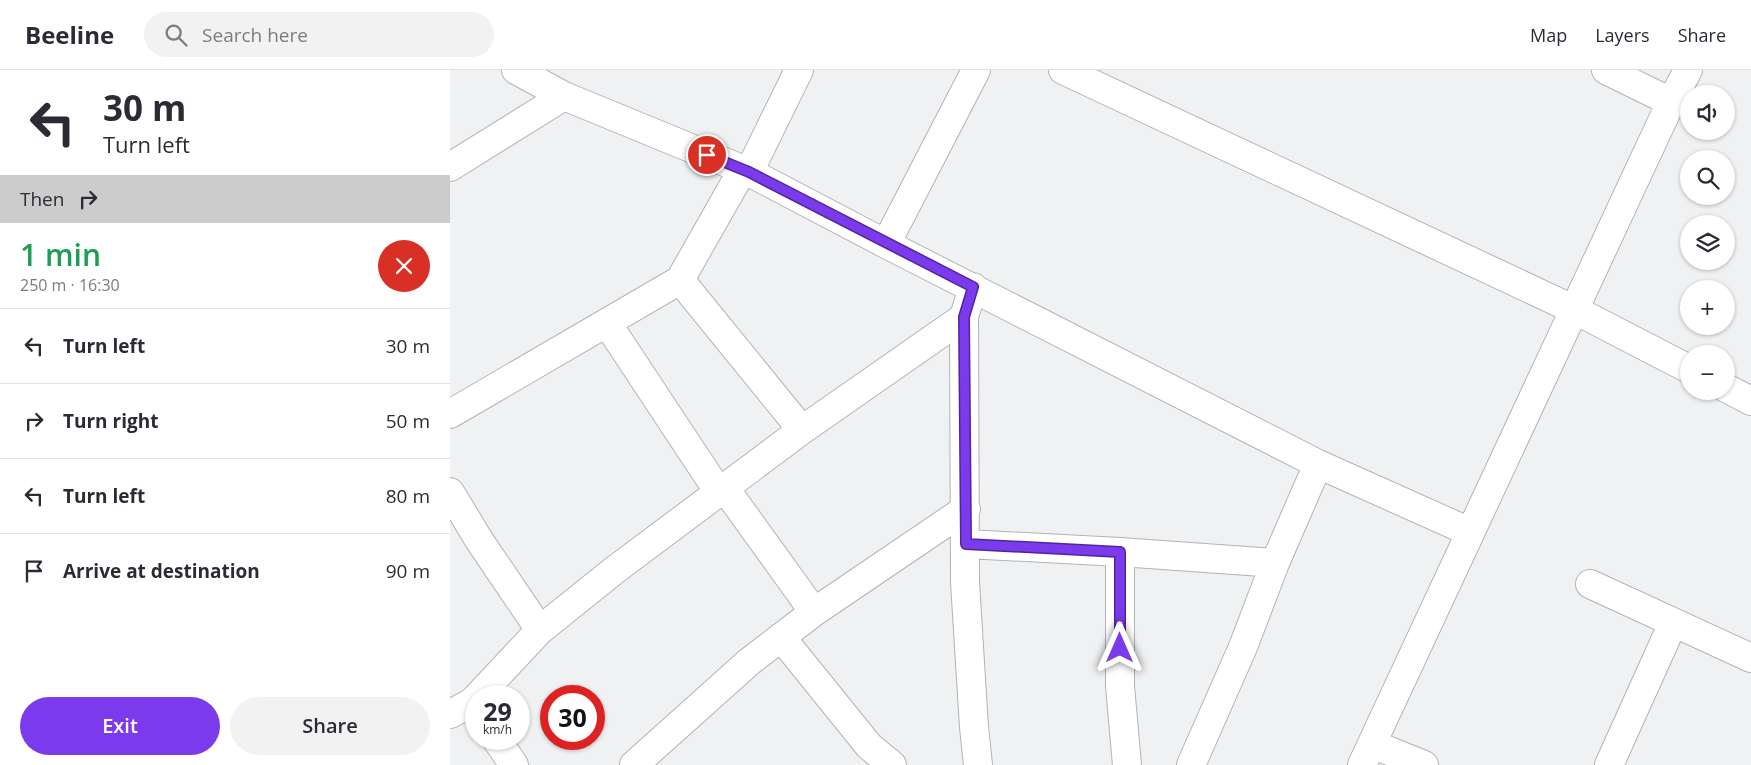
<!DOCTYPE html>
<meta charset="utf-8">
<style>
:root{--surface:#fff;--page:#f2f2f3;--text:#2b2b33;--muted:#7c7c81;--line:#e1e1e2;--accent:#7c3aed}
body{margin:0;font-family:"Open Sans",sans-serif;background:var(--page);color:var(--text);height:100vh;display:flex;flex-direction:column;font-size:19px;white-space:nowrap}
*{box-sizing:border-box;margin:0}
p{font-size:16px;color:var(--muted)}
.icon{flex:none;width:28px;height:28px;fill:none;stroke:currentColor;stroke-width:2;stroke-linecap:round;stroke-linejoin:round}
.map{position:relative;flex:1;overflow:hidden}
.side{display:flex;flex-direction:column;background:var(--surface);width:450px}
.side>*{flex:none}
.banner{background:#fff;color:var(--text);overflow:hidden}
.tools{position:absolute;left:1230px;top:15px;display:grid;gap:10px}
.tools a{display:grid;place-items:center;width:55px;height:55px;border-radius:50%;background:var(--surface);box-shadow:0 1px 4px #0004;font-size:25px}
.speed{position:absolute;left:15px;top:615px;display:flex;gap:10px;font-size:25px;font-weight:700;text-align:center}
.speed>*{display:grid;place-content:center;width:65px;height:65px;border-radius:50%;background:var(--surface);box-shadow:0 1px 4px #0004;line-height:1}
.speed small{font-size:12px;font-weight:400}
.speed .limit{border:8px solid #d22;background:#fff;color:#111}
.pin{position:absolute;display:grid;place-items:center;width:42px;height:42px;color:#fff;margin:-21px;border:2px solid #fff;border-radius:50%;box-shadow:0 1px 5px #0007}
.me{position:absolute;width:55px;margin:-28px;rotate:0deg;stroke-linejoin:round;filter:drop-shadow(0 0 4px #0008)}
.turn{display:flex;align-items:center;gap:18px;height:105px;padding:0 20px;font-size:22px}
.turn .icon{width:65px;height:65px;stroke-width:2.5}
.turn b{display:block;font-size:35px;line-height:42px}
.then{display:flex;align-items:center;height:48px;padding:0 20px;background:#0003;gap:10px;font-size:19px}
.round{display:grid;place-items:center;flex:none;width:52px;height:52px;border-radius:26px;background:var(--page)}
.summary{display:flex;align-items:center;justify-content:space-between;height:85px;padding:0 20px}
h1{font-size:30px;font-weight:600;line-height:38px;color:#1e9e55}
.action{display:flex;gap:10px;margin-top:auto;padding:10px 20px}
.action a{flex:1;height:58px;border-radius:30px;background:var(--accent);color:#fff;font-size:20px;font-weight:600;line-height:58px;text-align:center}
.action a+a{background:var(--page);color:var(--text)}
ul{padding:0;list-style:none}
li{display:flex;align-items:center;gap:15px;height:75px;padding:0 20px;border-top:1px solid var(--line)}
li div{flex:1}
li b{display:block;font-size:19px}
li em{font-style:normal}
header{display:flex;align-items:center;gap:30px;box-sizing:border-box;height:70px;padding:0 25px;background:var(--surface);border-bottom:1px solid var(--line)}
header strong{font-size:24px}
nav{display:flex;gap:28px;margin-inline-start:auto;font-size:18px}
.search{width:350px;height:45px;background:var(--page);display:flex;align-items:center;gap:12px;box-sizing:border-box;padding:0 18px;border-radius:28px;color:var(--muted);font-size:19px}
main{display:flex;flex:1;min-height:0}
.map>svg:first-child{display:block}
</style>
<header>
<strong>Beeline</strong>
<div class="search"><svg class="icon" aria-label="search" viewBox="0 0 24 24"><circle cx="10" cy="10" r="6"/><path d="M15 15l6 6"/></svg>Search here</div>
<nav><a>Map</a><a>Layers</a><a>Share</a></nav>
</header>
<main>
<section class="side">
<div class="banner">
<div class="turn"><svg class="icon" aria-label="left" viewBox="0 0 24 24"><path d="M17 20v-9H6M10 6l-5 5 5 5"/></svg><div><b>30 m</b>Turn left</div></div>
<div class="then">Then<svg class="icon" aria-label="right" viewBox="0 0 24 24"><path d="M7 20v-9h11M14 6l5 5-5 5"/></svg></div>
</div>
<div class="summary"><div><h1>1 min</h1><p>250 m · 16:30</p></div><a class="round" style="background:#d93025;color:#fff"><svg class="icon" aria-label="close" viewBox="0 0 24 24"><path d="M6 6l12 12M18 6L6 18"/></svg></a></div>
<ul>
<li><svg class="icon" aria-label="left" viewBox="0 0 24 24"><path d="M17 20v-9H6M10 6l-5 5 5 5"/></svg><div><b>Turn left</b></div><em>30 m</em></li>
<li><svg class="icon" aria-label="right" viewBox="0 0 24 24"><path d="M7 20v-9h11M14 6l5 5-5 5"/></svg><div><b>Turn right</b></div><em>50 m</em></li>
<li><svg class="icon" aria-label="left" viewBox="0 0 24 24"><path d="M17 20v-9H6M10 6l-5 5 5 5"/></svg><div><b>Turn left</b></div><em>80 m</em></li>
<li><svg class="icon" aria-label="arrive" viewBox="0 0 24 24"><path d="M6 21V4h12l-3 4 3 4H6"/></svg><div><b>Arrive at destination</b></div><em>90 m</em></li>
</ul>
<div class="action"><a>Exit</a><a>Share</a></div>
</section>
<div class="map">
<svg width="1301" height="695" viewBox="0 0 1301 695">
<rect width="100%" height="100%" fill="#f0f1f3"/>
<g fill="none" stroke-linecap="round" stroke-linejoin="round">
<defs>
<path id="minor" d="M66,0L114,26L299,102L436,174L868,394L1020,462
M613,0L1125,240L1239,299
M1156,0L1221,32
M0,97L114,26
M299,102L349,0
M436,174L526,0
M230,210L352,360
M514,247L515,512L524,657L528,695
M157,253L268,421
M1276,318L1301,331
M0,344L230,210L293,99
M274,417L364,542
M0,422L29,470L90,560
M516,474L670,482L825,493
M670,482V616L677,695
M1140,514L1301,588
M331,567L419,676L442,695
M28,626L90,560L166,499L352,360L514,247L523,217
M0,644L21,633L26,628
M46,669L64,695
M922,674L974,695
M184,695L300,591L364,542L516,439
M741,695L793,577L825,493L868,394
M912,695L1221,32L1238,0
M1159,695L1223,553"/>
</defs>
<!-- minor casing -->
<use href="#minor" stroke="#b2b3b4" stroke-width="30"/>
<!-- minor -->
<use href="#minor" stroke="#fff" stroke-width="28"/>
</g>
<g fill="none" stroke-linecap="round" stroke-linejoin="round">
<defs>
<path id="route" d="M257,85L299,102L523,217L514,247L516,474L670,482V578"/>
</defs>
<!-- route casing -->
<use href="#route" stroke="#51269a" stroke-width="12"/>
<!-- route -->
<use href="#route" stroke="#7c3aed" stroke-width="9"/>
</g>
</svg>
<div class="tools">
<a><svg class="icon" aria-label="sound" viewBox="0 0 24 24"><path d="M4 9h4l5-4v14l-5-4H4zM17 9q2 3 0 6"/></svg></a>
<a><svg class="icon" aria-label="search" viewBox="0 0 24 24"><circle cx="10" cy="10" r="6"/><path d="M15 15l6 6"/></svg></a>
<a><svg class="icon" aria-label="layers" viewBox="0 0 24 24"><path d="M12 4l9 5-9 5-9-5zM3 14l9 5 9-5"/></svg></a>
<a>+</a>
<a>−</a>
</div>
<div class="speed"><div>29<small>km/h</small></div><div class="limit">30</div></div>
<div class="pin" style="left:257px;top:85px;background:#d93025"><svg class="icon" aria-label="arrive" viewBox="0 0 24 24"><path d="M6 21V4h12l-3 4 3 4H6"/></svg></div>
<svg class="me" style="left:670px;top:578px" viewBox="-20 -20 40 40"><path d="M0-17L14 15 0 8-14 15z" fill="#7c3aed" stroke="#fff" stroke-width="4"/></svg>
</div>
</main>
